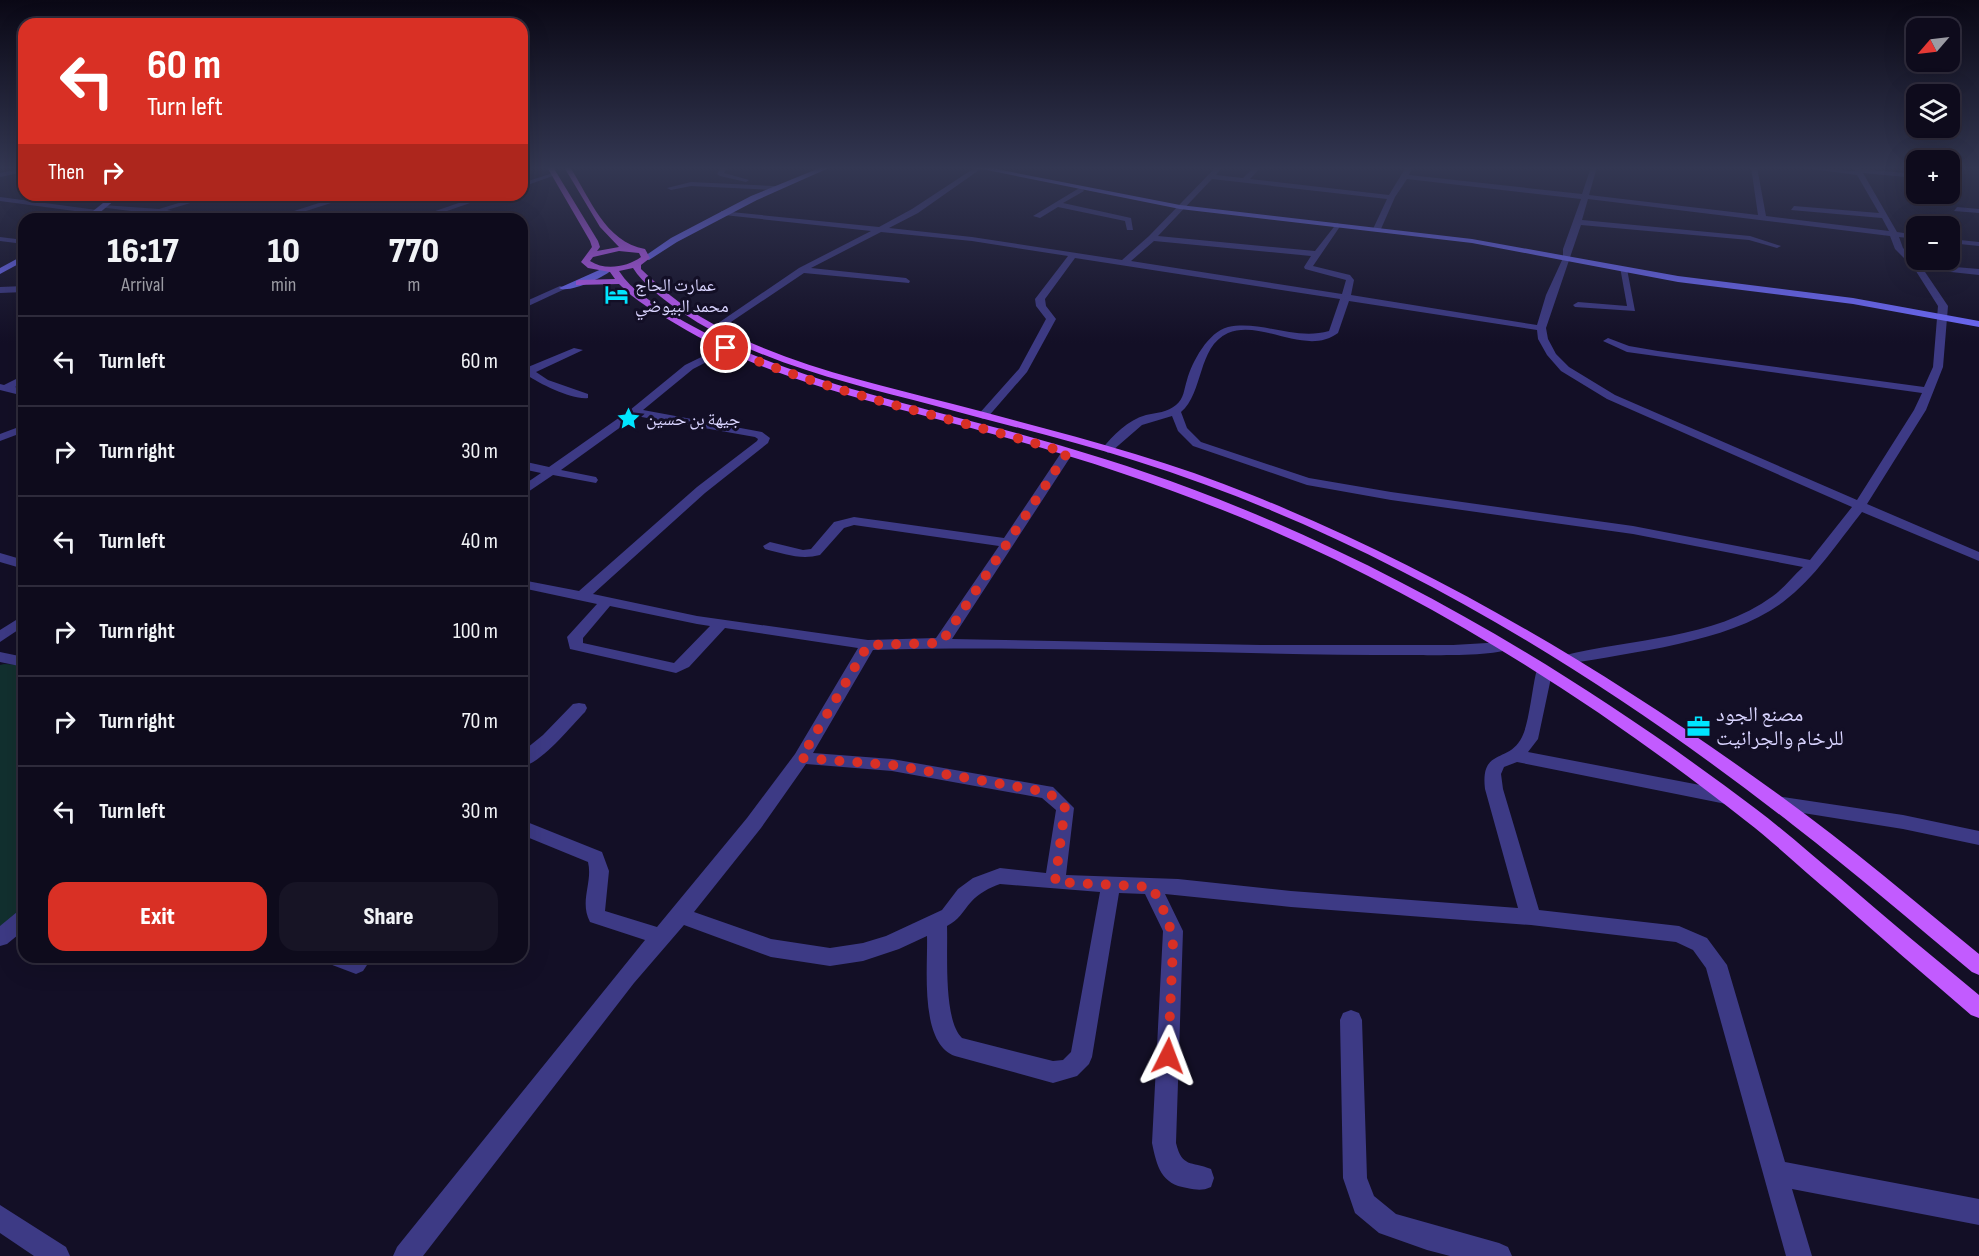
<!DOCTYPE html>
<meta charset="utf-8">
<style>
:root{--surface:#0e0b1c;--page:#171425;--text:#f1f3f6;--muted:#9b9ba3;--line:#2e2b3b;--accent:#d93025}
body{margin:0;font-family:"Sofia Sans Condensed","Noto Naskh Arabic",sans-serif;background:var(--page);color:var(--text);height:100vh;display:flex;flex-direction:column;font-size:22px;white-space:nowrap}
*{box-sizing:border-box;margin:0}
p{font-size:20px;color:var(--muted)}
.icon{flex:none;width:33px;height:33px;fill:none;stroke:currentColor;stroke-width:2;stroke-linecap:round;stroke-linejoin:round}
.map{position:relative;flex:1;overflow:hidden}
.details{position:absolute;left:18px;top:213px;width:510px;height:750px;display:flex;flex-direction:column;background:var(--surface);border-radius:18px;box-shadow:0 6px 24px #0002,0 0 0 2px var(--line)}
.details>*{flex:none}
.hud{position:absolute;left:18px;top:18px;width:510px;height:183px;border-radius:18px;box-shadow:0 6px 24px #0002,0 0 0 2px var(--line);background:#d93025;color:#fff;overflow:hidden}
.needle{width:39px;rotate:242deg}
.controls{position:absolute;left:1906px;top:18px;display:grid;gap:12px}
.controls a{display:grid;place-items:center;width:54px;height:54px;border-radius:12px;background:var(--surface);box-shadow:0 6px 24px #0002,0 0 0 2px var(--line);font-size:30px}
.pin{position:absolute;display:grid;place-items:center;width:51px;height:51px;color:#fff;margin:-26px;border:3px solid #fff;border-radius:50%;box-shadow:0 2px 6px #0007}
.me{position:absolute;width:66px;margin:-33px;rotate:3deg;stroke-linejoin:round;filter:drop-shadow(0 0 4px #0008)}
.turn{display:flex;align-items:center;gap:21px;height:126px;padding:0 30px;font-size:27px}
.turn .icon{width:78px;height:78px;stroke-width:2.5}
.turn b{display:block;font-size:42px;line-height:51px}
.then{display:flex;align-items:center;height:57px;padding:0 30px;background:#0003;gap:12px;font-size:22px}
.eta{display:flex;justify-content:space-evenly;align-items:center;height:102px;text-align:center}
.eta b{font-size:36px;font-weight:800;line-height:42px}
.action{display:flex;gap:12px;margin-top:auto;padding:12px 30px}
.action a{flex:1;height:69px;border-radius:18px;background:var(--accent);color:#fff;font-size:24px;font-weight:800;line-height:69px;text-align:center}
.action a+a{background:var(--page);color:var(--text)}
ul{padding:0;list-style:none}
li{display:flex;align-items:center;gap:18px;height:90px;padding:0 30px;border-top:2px solid var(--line)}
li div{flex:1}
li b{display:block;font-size:22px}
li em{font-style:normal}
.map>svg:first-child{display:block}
</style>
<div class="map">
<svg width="1979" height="1256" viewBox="0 0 1979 1256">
<rect width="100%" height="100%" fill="#130f26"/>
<!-- green -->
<path fill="#12302f" d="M4,664L24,665V915L0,935V665Z"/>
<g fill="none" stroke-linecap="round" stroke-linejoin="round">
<!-- street -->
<path fill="#3d3a85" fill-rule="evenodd" d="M719,167H727L724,173L749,180L746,182L720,176L717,174L720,169Z
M976,167L982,168L918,213L889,228L972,237L1122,260L1149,236L1216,167H1223L1216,175L1243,178L1254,167H1261L1250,179L1389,195L1406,167H1412L1409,175L1582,194L1591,167H1597L1589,195L1758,215L1751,167H1757L1766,216L1889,231L1882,218L1791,210L1794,206L1879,213L1857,175L1797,167L1855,171L1853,167H1859L1861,169L1917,174V178L1863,173L1897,232L1917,235V239L1899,237L1903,248L1919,264L1979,269V275L1923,269L1948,306L1943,367L1926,410L1867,504L1979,552V561L1862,512C1838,542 1815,578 1783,602C1731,642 1633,652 1568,664L1562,662L1560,659L1562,656C1632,638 1713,640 1773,596C1784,588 1793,576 1803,567L1633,534L1391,500L1307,485L1193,446L1178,431L1172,416L1142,425L1112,451L1108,453L1102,449C1113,435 1128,420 1146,415C1156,413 1168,412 1176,405C1184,399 1184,389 1187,380C1192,362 1208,332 1228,327C1262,320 1295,341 1329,331L1340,299L1075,258L1045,299L1046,306L1056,319L1027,372L987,418L983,419L977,416L1019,369L1046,319L1036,306L1035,299L1068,256L972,241L881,232L811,268L906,278L910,281L909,283L804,273L719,330L711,328L799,268L871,231L724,215H721V211L879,227L912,209ZM1212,179L1387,199L1373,229L1377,231L1381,229L1395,197L1407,179L1581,199L1563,249V258L1546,295L1537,325L1351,295L1354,280L1350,275L1313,266L1341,225L1337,223L1315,251L1158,236ZM1588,199L1890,236L1895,249L1914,268L1938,306L1933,367L1924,387L1658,351L1629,346L1608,338L1603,341L1627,352L1922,393L1914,410L1857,500L1615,395L1569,367L1556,354L1548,339L1546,328L1581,225L1749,240L1777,248L1781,246L1750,236L1582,220ZM1154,241L1311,256L1304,267L1305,269L1346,280L1342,294L1131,261ZM1349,301L1537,330L1538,339L1547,355L1561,371L1607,399L1852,507L1810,560L1633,526L1391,492L1309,478L1201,442L1187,428L1181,412C1204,393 1197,347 1228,333C1262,319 1306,357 1338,333Z
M24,168V172L0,177V173Z
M553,173L558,174L522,187V183Z
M691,182L774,186L778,188L774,190L691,186L671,190L667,188Z
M1081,187L1084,191L1063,203L1131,218L1133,230H1127L1125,221L1058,207L1040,218L1033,216Z
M205,195H217L167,210L214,219H195L99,207L103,205L159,209Z
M344,195H356L281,219H269Z
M482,195H493L424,219H412Z
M0,197L97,210L101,212L97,214L0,201Z
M1957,207L1979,209V213L1954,211Z
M0,237L24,240V244L0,241Z
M1950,239L1979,242V246L1950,243Z
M1620,267L1627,269L1635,311L1575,307L1573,305L1578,302L1627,306Z
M24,286V292L0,293V287Z
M560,286L567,288L522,309V303Z
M726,345L730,346V350L693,369L643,410L762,432L770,438L768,443L705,493L593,594L697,616L868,640L936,638L999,546L854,525L844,528L820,555C801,560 784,554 765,549L763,546L770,542L803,550L811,549L834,522L854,517L1004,538L1063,450L1067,449L1073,453L952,639L1261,645H1453L1504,642L1512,647C1504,657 1426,655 1409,655C1231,655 1051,645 873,650L813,753L892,759L1047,786L1053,787L1074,808L1066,875L1178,879L1291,891L1518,908L1485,789C1480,747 1509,764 1522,737C1529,723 1532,690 1536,673L1538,669H1550L1552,673L1538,739L1528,752L1726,790L1732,792L1735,797L1732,802L1726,804L1517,762L1504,767L1501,774L1503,789L1539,910L1679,926L1707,938L1727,965L1785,1162L1979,1199V1225L1792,1189L1812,1256H1786L1706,968L1693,950L1676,942L1531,925L1291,907L1165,894L1183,931L1176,1143C1182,1168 1191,1161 1211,1169L1214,1178L1211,1187C1202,1191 1197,1190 1187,1188C1161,1184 1157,1167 1152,1143L1163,931L1145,894L1119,893L1092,1057L1089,1064L1077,1076L1053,1083L955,1056C919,1043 928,968 927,936L899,949L863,961L830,966L771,957L684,925L634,983L423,1256H393L397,1247L645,940L590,922C579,901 593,883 588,862L522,835V820L602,852L609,871L605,911L657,927L747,818L795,754L858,648L725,628L689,667L676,673L570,649L567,637L597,604L522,588V580L579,591L697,487L757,441L758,439L755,437L636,416L561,470L596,477L598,480L596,483L553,475L522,496V486L541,473L522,469V461L549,467L630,410L685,365ZM610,606L697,624L710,626L674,663L583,643V638ZM806,764L892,771L1042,798L1056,810L1046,873L1000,868L973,878L958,889L942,910L886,936L863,943L830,948L771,939L694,912L761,828ZM1000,884L1100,892L1071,1052L1063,1060L1053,1061L962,1038C943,1020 948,953 947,926C959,920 963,911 971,902C979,893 989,888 1000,884Z
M574,348L583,350L536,372L548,380L588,394V398C572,400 540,384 527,375L522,377V366L528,367Z
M24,375V382L15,387L24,390V396L0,390V384L4,385Z
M24,425V432L0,441V434Z
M0,553L24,560V569L0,562Z
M24,615V626L0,642V630Z
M0,652L24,657V667L0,662Z
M579,703L585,704L587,708L585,712C569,728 544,761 522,767V752L543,735L573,704Z
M1777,796L1903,815L1979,831V845L1903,829L1771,808L1768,803L1771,798Z
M24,910V930L7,944L0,946V926L17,912Z
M324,957H359L363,959L367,965L363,971L356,974L327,963Z
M1351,1010L1359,1013L1362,1020L1367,1178L1374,1196L1396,1214L1499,1243L1508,1247L1512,1256H1450L1427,1250L1379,1233L1355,1213L1343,1178L1340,1020L1343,1013Z
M0,1205L66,1247L70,1256H34L0,1233Z"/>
<!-- secondary -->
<path fill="#6f6bff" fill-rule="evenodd" d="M822,167H831L757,200L677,242L649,260L642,258L671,238L751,196Z
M972,167H986L1180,205L1472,239L1678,276L1853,298L1979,321V327L1853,304L1678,282L1472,243L1180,209Z
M113,195H121L92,219H83Z
M24,255V261L0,274V268Z
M606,267L613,269C605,277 568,294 559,288Z"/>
<!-- primary -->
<path fill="#c25bff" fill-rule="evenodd" d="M547,167H553L598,241L600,247L597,251L619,247L600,227L564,167H570C590,198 605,242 645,249L650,258L641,265V269C660,287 679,304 701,317C777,363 868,382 953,404C1054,431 1155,455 1252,495C1441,571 1617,677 1782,797C1850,846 1914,901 1979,954V975L1972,972C1913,923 1854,872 1793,825C1597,672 1375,536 1136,461C1070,440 1002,424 936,406C848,383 753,362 677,309C662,298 643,284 633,268L619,271C632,291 653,303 673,315C775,376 892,399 1005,430C1068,447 1131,466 1192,489C1395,565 1584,679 1756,809C1785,831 1813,856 1841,879C1886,918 1933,957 1979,995V1018L1971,1015C1926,976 1880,937 1835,897C1805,872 1777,845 1746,821C1600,706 1438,602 1266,528C1180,491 1091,461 1000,436C891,405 774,384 676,324C656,312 635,301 619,284L576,285V281L579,280L615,279L610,272L588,268L581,262L592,247L590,241ZM619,251L639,253L641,257C627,267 605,271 590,261L593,257Z"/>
</g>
<!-- sky -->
<linearGradient id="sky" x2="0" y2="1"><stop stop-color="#0a0815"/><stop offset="0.49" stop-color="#333752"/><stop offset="1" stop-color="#333752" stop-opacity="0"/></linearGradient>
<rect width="1979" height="343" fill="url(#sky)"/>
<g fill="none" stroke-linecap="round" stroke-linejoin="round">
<!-- route -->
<path stroke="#d93025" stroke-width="10" stroke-dasharray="0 18" d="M726,348C835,396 953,417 1067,453L941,643L868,645L801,758L892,765L1047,792L1061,802L1065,808L1055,882L1152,887C1162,907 1172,924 1173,947L1168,1056"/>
</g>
<!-- icons -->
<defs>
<symbol id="hotel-bare" viewBox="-9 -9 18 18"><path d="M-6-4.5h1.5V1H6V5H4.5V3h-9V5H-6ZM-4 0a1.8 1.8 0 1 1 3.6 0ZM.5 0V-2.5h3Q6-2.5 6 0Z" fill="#00e5ff" stroke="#130f26" stroke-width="2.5" paint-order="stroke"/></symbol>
<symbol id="sight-bare" viewBox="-9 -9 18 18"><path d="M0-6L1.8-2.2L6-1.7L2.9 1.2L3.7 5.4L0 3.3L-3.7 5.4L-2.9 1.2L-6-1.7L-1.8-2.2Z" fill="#00e5ff" stroke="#130f26" stroke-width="2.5" paint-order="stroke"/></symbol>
<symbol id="office-bare" viewBox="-9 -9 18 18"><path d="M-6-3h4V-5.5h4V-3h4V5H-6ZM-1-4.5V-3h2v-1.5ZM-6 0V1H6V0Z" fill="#00e5ff" stroke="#130f26" stroke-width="2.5" paint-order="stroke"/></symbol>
</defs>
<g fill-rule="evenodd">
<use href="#hotel-bare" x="600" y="278" width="33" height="33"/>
<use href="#sight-bare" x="612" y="402" width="33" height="33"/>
<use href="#office-bare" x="1682" y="710" width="33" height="33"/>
</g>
<g text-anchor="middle" stroke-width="6" stroke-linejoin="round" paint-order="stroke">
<!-- far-poi labels -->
<g font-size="18" fill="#d9d4ff" stroke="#130f26" text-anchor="start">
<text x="635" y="291">عمارت الحاج<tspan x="635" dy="21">محمد البيوضي</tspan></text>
<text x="646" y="425">جيهة بن حسين</text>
</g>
<!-- poi labels -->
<g font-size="21" fill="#d9d4ff" stroke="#130f26" text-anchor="start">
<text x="1716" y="721">مصنع الجود<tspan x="1716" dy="24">للرخام والجرانيت</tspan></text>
</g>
</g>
</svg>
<div class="controls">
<a><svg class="needle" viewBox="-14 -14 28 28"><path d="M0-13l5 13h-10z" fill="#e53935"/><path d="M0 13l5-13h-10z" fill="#9b9ba3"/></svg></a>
<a><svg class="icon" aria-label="layers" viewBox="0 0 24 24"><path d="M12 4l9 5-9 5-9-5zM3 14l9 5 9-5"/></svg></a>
<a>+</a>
<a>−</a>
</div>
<div class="pin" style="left:726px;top:348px;background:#d93025"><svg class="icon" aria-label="arrive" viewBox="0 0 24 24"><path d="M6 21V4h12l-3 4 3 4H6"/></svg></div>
<svg class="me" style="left:1168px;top:1056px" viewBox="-20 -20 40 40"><path d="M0-17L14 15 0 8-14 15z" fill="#d93025" stroke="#fff" stroke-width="4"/></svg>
<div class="hud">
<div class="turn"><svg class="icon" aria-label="left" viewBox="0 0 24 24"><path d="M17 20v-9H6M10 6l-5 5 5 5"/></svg><div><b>60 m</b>Turn left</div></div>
<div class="then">Then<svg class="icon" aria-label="right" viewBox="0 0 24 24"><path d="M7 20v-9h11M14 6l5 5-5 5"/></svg></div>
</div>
<section class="details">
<div class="eta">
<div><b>16:17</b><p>Arrival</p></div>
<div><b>10</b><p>min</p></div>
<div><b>770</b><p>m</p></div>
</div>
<ul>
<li><svg class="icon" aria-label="left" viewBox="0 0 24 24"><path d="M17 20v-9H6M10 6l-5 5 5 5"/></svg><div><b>Turn left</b></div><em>60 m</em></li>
<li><svg class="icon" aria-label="right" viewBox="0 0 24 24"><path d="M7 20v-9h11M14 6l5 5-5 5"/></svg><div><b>Turn right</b></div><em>30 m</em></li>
<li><svg class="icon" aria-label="left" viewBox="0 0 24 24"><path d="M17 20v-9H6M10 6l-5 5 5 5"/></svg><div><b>Turn left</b></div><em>40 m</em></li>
<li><svg class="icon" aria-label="right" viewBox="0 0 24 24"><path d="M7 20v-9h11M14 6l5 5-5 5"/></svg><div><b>Turn right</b></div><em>100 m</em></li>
<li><svg class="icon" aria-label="right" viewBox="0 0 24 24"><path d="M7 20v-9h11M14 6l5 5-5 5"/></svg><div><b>Turn right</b></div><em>70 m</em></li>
<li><svg class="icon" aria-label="left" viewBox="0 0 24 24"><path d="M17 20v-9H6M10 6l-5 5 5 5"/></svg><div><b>Turn left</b></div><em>30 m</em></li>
</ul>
<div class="action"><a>Exit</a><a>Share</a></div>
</section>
</div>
